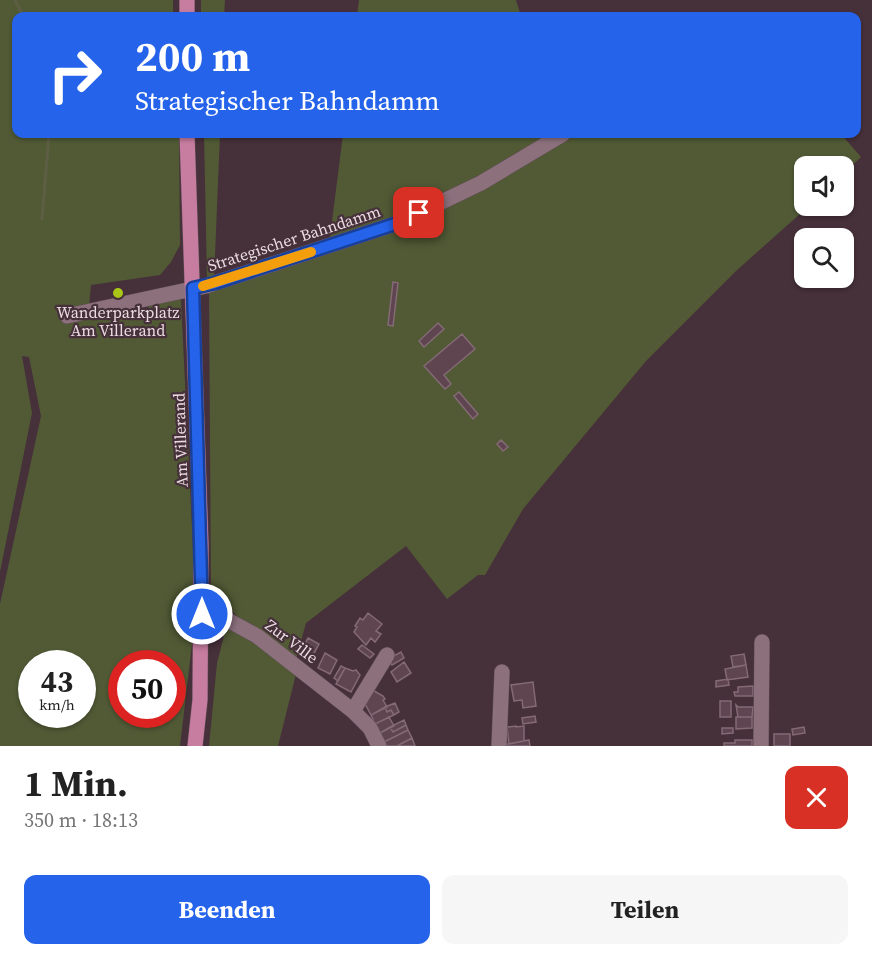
<!DOCTYPE html>
<html lang="de">
<meta charset="utf-8">
<style>
:root{--surface:#fff;--page:#f6f6f6;--text:#222;--muted:#767676;--accent:#2563eb}
body{margin:0;font-family:"Source Serif 4",serif;background:var(--page);color:var(--text);height:100vh;display:flex;flex-direction:column;font-size:22px;white-space:nowrap}
*{box-sizing:border-box;margin:0}
p{font-size:20px;color:var(--muted)}
.icon{flex:none;width:33px;height:33px;fill:none;stroke:currentColor;stroke-width:2;stroke-linecap:round;stroke-linejoin:round}
.map{position:relative;height:746px;overflow:hidden}
.side{display:flex;flex-direction:column;background:var(--surface);flex:1}
.side>*{flex:none}
.hud{position:absolute;left:12px;top:12px;width:849px;height:126px;border-radius:12px;box-shadow:0 2px 4px #0004;background:#2563eb;color:#fff;overflow:hidden}
.fabs{position:absolute;left:794px;top:156px;display:grid;gap:12px}
.fabs a{display:grid;place-items:center;width:60px;height:60px;border-radius:12px;background:var(--surface);box-shadow:0 2px 4px #0004;font-size:30px}
.speed{position:absolute;left:18px;top:650px;display:flex;gap:12px;font-size:30px;font-weight:700;text-align:center}
.speed>*{display:grid;place-content:center;width:78px;height:78px;border-radius:50%;background:var(--surface);box-shadow:0 2px 4px #0004;line-height:1}
.speed small{font-size:15px;font-weight:400}
.speed .limit{border:9px solid #d22;background:#fff;color:#111}
.pin{position:absolute;display:grid;place-items:center;width:51px;height:51px;color:#fff;margin:-26px;border-radius:12px;box-shadow:0 3px 9px #0006}
.me{position:absolute;width:66px;margin:-33px;rotate:0deg;stroke-linejoin:round;filter:drop-shadow(0 0 4px #0008)}
.turn{display:flex;align-items:center;gap:21px;height:126px;padding:0 24px;font-size:27px}
.turn .icon{width:78px;height:78px;stroke-width:2.5}
.turn b{display:block;font-size:42px;line-height:51px}
.round{display:grid;place-items:center;flex:none;width:63px;height:63px;border-radius:12px;background:var(--page)}
.head{display:flex;align-items:center;justify-content:space-between;height:102px;padding:0 24px}
h1{font-size:36px;font-weight:700;line-height:45px}
.action{display:flex;gap:12px;margin-top:auto;padding:12px 24px}
.action a{flex:1;height:69px;border-radius:12px;background:var(--accent);color:#fff;font-size:24px;font-weight:700;line-height:69px;text-align:center}
.action a+a{background:var(--page);color:var(--text)}
.map>svg:first-child{display:block}
</style>
<div class="map">
<svg width="872" height="746" viewBox="0 0 872 746">
<rect width="100%" height="100%" fill="#46303a"/>
<!-- green -->
<path fill="#515a35" fill-rule="evenodd" d="M0,0H173V16H16V134H179L180,245L171,262L160,275L91,285L88,318L148,308L153,300L172,296L181,300L196,610L180,746H0V604L41,416L29,357L22,356L32,413L0,572ZM32,663H82V714H32ZM122,663H172V714H122Z
M201,0H225L224,16H201Z
M359,0H516L521,16H357Z
M204,134H220L214,280L207,279Z
M343,134H841L861,157L843,174V166H804V206H809L736,271L646,361L523,509L485,575H478L447,599L406,546L306,623L296,659L238,617L211,590L209,293L328,253Z
M226,628L253,641L296,674L278,746H209L217,663Z"/>
<g fill="none" stroke-linecap="round" stroke-linejoin="round">
<!-- stream -->
<path stroke="#5e5e44" stroke-width="3" d="M15,0L23,16
M42,219L49,134"/>
</g>
<!-- building -->
<path fill="#5e4550" stroke="#846a75" stroke-width="1.5" d="M393,282L398,283L393,326L388,325Z
M438,323L444,329L424,347L419,341Z
M462,334L475,349L444,375L451,384L445,389L424,366Z
M459,392L478,414L473,419L454,396Z
M501,440L508,447L503,451L497,444Z
M368,613L382,624L376,631L381,634L375,642L371,638L366,645L354,632L357,627L355,626L360,618L363,620Z
M308,638L319,644L311,659L300,653Z
M362,645L374,654L370,658L358,649Z
M401,652L404,658L392,665L388,659Z
M325,653L337,660L330,674L318,668Z
M744,654L746,665L733,667L731,656Z
M404,662L411,673L397,682L391,672Z
M746,665L748,677L727,680L725,669Z
M341,666L345,668L338,681L334,678Z
M345,668L353,671L356,670L360,675L351,692L336,684Z
M728,679L729,685L716,687V681Z
M533,682L536,706L523,708L522,700L514,701L511,685Z
M753,686V696H735L734,692H738V687Z
M369,688L383,696L385,699L383,700L387,707L371,715L363,700Z
M720,701H731V717H720Z
M395,703L399,712L394,715L391,710L387,712L385,707Z
M736,705L738,707H753L752,717H738Z
M385,707L387,712L391,710L394,715L375,724L371,715Z
M535,716L536,722L523,724L522,718Z
M389,717L394,726L380,733L375,724Z
M736,717H752V728L736,729Z
M404,720L406,725L393,732L390,727Z
M406,725L408,730L384,742L380,733L390,727L393,732Z
M516,726V727L524,726V741L509,744L507,727Z
M804,727L805,733L793,735L792,729Z
M722,728H733V733L722,734Z
M408,730L412,738L397,746H387L384,742Z
M774,734H790V746H774Z
M412,738L415,746H397Z
M529,740L530,746H502V745Z
M735,740H752V746H724V743H735Z"/>
<g fill="none" stroke-linecap="round" stroke-linejoin="round">
<defs>
<path id="minor" d="M67,316L206,286L398,223L481,183L563,134
M202,614L224,618L257,636L353,711L370,728L379,746
M353,711L387,655
M499,746L502,672
M761,746L762,642"/>
<path id="major" d="M187,16V0
M187,134L201,545L200,700L195,746"/>
</defs>
<!-- minor casing -->
<use href="#minor" stroke="#614e57" stroke-width="16"/>
<!-- major casing -->
<use href="#major" stroke="#614e57" stroke-width="16"/>
<!-- minor -->
<use href="#minor" stroke="#8c717d" stroke-width="15"/>
<!-- major -->
<use href="#major" stroke="#c77da0" stroke-width="15"/>
</g>
<g fill="none" stroke-linecap="round" stroke-linejoin="round">
<defs>
<path id="route" d="M202,614L193,288L215,283L398,223L419,213"/>
</defs>
<!-- route casing -->
<use href="#route" stroke="#184099" stroke-width="15"/>
<!-- route -->
<use href="#route" stroke="#2563eb" stroke-width="10"/>
<!-- slow -->
<path stroke="#f59e0b" stroke-width="10" d="M203,286L311,252"/>
</g>
<!-- markers -->
<circle fill="#aac717" stroke="#46303a" stroke-width="2" cx="118" cy="293" r="6"/>
<g text-anchor="middle" stroke-width="4.5" stroke-linejoin="round" paint-order="stroke">
<!-- street labels -->
<g font-size="16" fill="#ebdce2" stroke="#46303a">
<text transform="translate(294 238) rotate(-18)" y="6">Strategischer Bahndamm</text>
<text transform="translate(180 440) rotate(-92)" y="6">Am Villerand</text>
<text transform="translate(292 641) rotate(37)" y="6">Zur Ville</text>
</g>
<!-- poi labels -->
<g font-size="16" fill="#ebdce2" stroke="#46303a">
<text x="118" y="318">Wanderparkplatz<tspan x="118" dy="18">Am Villerand</tspan></text>
</g>
</g>
</svg>
<div class="fabs">
<a><svg class="icon" aria-label="sound" viewBox="0 0 24 24"><path d="M4 9h4l5-4v14l-5-4H4zM17 9q2 3 0 6"/></svg></a>
<a><svg class="icon" aria-label="search" viewBox="0 0 24 24"><circle cx="10" cy="10" r="6"/><path d="M15 15l6 6"/></svg></a>
</div>
<div class="speed"><div>43<small>km/h</small></div><div class="limit">50</div></div>
<div class="pin" style="left:419px;top:213px;background:#d93025"><svg class="icon" aria-label="arrive" viewBox="0 0 24 24"><path d="M6 21V4h12l-3 4 3 4H6"/></svg></div>
<svg class="me" style="left:202px;top:614px" viewBox="-20 -20 40 40"><circle r="17" fill="#2563eb" stroke="#fff" stroke-width="3"/><path d="M0-11L8 9 0 5-8 9z" fill="#fff"/></svg>
<div class="hud">
<div class="turn"><svg class="icon" aria-label="right" viewBox="0 0 24 24"><path d="M7 20v-9h11M14 6l5 5-5 5"/></svg><div><b>200 m</b>Strategischer Bahndamm</div></div>
</div>
</div>
<section class="side">
<div class="head"><div><h1>1 Min.</h1><p>350 m · 18:13</p></div><a class="round" style="background:#d93025;color:#fff"><svg class="icon" aria-label="close" viewBox="0 0 24 24"><path d="M6 6l12 12M18 6L6 18"/></svg></a></div>
<div class="action"><a>Beenden</a><a>Teilen</a></div>
</section>
